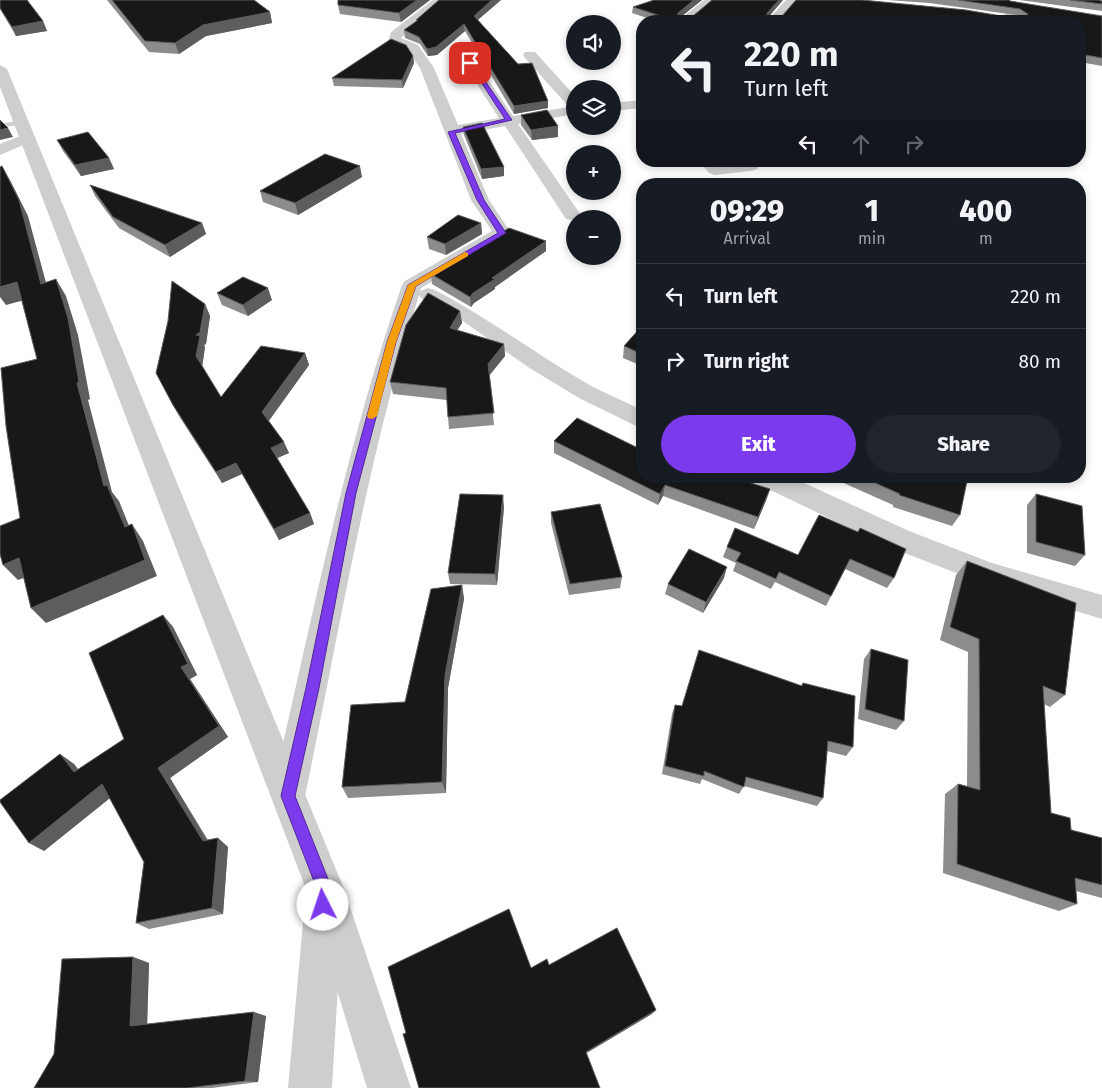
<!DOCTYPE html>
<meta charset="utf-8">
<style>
:root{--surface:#171b24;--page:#20242c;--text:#f1f3f6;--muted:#9ea1a6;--line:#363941;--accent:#7c3aed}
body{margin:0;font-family:"Fira Sans",sans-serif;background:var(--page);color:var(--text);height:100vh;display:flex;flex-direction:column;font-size:19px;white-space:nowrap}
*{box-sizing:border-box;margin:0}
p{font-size:16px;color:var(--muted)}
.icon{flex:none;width:28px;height:28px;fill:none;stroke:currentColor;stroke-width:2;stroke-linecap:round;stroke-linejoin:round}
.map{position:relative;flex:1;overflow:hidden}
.details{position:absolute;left:636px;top:178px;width:450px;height:305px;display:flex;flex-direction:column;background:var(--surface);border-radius:20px;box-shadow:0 2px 8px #0003}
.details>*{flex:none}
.hud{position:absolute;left:636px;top:15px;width:450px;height:152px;border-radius:20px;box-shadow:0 2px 8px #0003;background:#171b24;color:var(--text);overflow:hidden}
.tools{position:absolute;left:566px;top:15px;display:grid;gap:10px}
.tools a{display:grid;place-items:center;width:55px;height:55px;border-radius:50%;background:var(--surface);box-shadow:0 2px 8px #0003;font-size:25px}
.pin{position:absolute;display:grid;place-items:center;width:42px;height:42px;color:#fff;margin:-21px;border-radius:10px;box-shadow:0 2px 8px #0006}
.me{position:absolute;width:55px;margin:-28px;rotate:356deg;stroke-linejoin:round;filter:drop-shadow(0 0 4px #0008)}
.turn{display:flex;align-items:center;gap:18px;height:105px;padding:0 25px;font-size:22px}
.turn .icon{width:65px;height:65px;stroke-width:2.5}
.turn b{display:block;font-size:35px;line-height:42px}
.lanes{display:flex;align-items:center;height:48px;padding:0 25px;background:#0003;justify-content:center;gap:25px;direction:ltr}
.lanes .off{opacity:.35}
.eta{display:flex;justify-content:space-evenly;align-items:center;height:85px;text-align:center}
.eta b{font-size:30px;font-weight:800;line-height:35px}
.action{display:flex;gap:10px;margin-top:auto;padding:10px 25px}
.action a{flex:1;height:58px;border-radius:30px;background:var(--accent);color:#fff;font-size:20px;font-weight:800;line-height:58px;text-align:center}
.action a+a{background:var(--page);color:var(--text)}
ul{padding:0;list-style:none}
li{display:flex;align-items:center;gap:15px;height:65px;padding:0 25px;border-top:1px solid var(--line)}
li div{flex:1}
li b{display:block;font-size:19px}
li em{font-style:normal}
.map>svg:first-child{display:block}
</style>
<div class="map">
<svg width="1102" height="1088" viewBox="0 0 1102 1088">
<rect width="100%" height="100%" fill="#fff"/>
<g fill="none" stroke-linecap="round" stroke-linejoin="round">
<!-- service -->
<path fill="#cecece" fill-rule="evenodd" d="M21,120H24V124L0,128V124Z"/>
<!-- minor -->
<path fill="#cecece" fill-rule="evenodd" d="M433,0H446L401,38L418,45L434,68L458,125L499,118L454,49L460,45L465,46L513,116L569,107L525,58L523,55L525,52H535L575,96V114L518,124L581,215L578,219L572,220L566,219L505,126L461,134L489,200L511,233L508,237L421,288L420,291L428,288L435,290C490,319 539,356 593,387C609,395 626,402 642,410V427L634,425L579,398L528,367L460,319L421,298L419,295C367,459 340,628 305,796L300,808L288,813L276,808L271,796C311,624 344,452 402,285L405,281L492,231L471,200L420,68L408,51L394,46L389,39L391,32Z
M704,0H717L691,21H678Z
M786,0H798L779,21H767Z
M994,0L1016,2L1018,4L1016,21H1004L1006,6Z
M642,100V108L612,111V103Z
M28,133L33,135L36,138L33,141L0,155V144Z
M699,161H716L719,165L752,161L757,163L759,166L757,169L751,171L715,175L709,173Z
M752,476H789L909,531L992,563L1102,595V619L977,581L889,547L756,483Z
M324,881L337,887L343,900L332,1088H288L305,900L311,887Z"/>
<!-- tertiary -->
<path fill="#cecece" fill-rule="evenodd" d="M0,65L7,69L344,889L411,1088H367L306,889L0,87Z"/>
</g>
<!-- wall -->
<path fill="#8c8c8c" d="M0,0L43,21L47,31L16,36L0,9Z
M107,0H254L270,12L272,23L206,36L179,54L149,52Z
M338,0H430L401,22L340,14L338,5Z
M501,0L478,20L548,101V108L514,114L465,31L437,55L428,56L420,44L405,38L404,30L416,22V20Z
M654,0H702L682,16H693L712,0H783L769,16H1019L1017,15L929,3L888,0H1009L1010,1L1102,16V66L1080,62V21H656L632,13L633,7Z
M1019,0H1098L1102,1V11Z
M413,56L414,63L403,88L334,86L332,78Z
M521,115L558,137L532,140L521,125Z
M463,127L504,167V176L482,179L464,135Z
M57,140L109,158L114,169L81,176L63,151Z
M362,177L298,215L263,202L260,191Z
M90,185L202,223L206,234L170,257L119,228L95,196Z
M481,223L482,234L446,255L429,249L427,237Z
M546,241V251L495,287V289L474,303L471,307L432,284L431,274Z
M217,293L272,300L248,316L222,305Z
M205,304L210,316L206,344L204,345L205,347L202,366L221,397L305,353L309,365L269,421L289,453L277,458L310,513L314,524L279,540L242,474L222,483L179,416L156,373Z
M460,311L462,323L457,330L504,344L505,356L489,375L494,425L449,429L448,417L447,400L393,394L390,382Z
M642,326V366L623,358L624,346Z
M554,441L640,449L770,489L754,529L663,496L658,505L554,453Z
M828,476H968L960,515L952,526L893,507V505Z
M1023,476H1036L1034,480Z
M1036,494L1085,555L1075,566L1027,553V505Z
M504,507L497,585L450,584L448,573Z
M551,512L622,577L620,588L569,595L551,523Z
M858,532L894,578L887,588L845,569L826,606L775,582L771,589L733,571L736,563L723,557L727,547L798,555Z
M967,561L1065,695L1050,707L1044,704L1051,813L1071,830L1102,838V898L1076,891L1077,904L1059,911L943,873L945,794L958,784L967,786L968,652L940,640L956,575Z
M724,578L703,613L665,594L668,584Z
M462,585L464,599L448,688L446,793L348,798L342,787L405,702Z
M163,615L173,627L197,675L190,679L228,737L170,778L208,840L218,838L228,847L223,914L149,929L136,923L144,862L110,798L44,851L60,754L74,764L78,770L124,739Z
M871,649L904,721L896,730L858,719L864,659Z
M803,683L853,747L846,756L827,751L823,798L817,806L744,786L739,794L702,779L700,784L662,774L672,714L675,705L682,706L801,685Z
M133,957L149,963L147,1024L266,1016L258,1082L212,1088H34Z"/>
<!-- shaded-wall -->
<path fill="#5d5d5d" d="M417,0H430L401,22L399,13Z
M492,0H501L474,23V16Z
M694,0H702L677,20L678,13Z
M779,0H783L766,20L767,13Z
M270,12L272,23L206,36L179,54L175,43L203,25Z
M43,21L47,31L16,36L12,27Z
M464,24L465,31L437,55L428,56L427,49Z
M413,56L414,63L403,88L402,80Z
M548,101V108L514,114V106Z
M558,126V137L532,140L531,130Z
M8,128L13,137L0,140V130Z
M109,158L114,169L81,176L75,165Z
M2,166L11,182L28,216L51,301L41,284Z
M360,166L362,177L298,215L295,203Z
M504,167V176L482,179L481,169Z
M202,223L206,234L170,257L165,245Z
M481,223L482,234L446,255L445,244Z
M546,241V251L495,287V289L474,303L471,307L470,297L473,293L492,278Z
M56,279L66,296L78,335L90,399L88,400L112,492L119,501L136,543L125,527L104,486L77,383Z
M17,282L28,299L6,305L0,297V287Z
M268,288L272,300L248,316L243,305Z
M205,304L210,316L206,344L204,345L205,347L202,368L196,356V335Z
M460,311L462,323L451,340L450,328Z
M504,344L505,356L489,376L488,364Z
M305,353L309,365L267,423L262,412Z
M284,442L289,453L275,459L271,448Z
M236,463L242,474L222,483L216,472Z
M665,485L663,496L658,505L660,494Z
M770,489L766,501L754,529L758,517Z
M503,495L504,507L497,585L495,574Z
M310,513L314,524L279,540L274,529Z
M132,524L143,541L157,576L46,623L31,608Z
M19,558L34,574L18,580L3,565Z
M727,567L724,578L703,613L706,602Z
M462,585L464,599L448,688L446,793L442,782L445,675Z
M163,615L173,627L197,675L190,679L228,737L170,778L213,850L203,841L158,768Z
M60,754L74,764L88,782L74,772Z
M102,784L115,794L44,851L29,843Z
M218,838L228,847L223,914L212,908Z
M133,957L149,963L147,1030L130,1026Z
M656,1010L652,1014L585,1054L586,1052Z
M254,1012L266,1016L258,1082L245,1081Z"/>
<!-- building -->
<path fill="#181818" stroke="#5d5d5d" d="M0,0H27L43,21L12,27L0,8Z
M112,0H254L270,12L203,25L175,43L145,41Z
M338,0H417L399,13L338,5Z
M439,0H492L474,16L518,64L532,63L548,101L514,106L464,24L436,47L427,49L419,37L404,30L418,20H416Z
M654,0H694L678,13L677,16H693L712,0H779L767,13V16H782L796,0H862L966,10L1001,16H1026L1028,14L1020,9L958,0H1009L1010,1L1102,16V58L1080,54V21H971L936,18V21H676L633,7Z
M1070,0H1098L1102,1V4Z
M391,39L406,45L413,56L402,80L332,78Z
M547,110L558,126L531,130L521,115Z
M0,120L8,128L0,130Z
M482,123L504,167L481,169L463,127Z
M88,132L109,158L75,165L57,140Z
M325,154L360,166L295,203L260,191Z
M2,166L19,200L41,284L56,279L68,318L79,382L77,383L104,486L107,485L125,527L132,524L145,560L31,608L19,558L3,565L0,554V526L20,518L6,426L1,368L37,359L17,282L0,287V167Z
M90,185L202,223L165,245L113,217Z
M458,215L481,223L445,244L427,237Z
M509,228L546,241L492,278L495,279L473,293L470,297L431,274Z
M243,277L268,288L243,305L217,293Z
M172,281L205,304L200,332L196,335L200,336L196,356L221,397L261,346L305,353L262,412L284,442L271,448L310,513L274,529L236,463L216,472L173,405L156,373L168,321Z
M428,293L460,311L450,328L504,344L488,364L494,413L448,417L446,388L390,382L406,325Z
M642,326V354L624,346Z
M577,418L640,449L642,445V476H741L743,477L742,480L770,489L758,517L665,485L660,494L554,441Z
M860,476H968L960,515L899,495L900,494Z
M460,494L503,495L495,574L448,573Z
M1036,494L1082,506L1085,555L1036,542Z
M600,504L622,577L570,584L551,512Z
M819,515L858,532L860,528L906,549L894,578L850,559L831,596L779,572L776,579L736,561L741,553L727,547L735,528L798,555Z
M689,549L727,567L706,602L668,584Z
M967,561L1076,603L1065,695L1043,686L1051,813L1070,818L1071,830L1102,838V885L1075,878L1077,904L957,864L958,784L980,790L979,639L950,627Z
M462,585L445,675L442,782L342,787L351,705L405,702L431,589Z
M163,615L188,664L181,667L219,726L158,768L203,841L218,838L212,908L136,923L144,862L102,784L29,843L0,802V800L60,754L74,772L124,739L89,653Z
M871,649L908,660L904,721L865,709Z
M699,650L802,686L803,683L855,696L853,747L828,741L823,798L746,777L744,787L704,771V776L665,766L675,705L682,706Z
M509,909L531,968L547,959L549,965L617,928L656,1010L586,1052L600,1088H419L403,1034L406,1033L388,967Z
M133,957L130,1026L254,1012L245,1081L187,1088H34L54,1054L62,959Z"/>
<!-- route -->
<path fill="#7c3aed" stroke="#51269a" d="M468,62H472L512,120L455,133L484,200L506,233L416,286L396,342L356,493L319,688L295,796L332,889L329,911L323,913L318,911L315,905L317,889L281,796L306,688L346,493L387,342L408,285L498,233L477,200L448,132L505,119Z"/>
<!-- slow -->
<path fill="#f59e0b" d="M465,252L468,253V256L416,286L396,342L377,416L372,419L368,418L367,416L387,342L408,285Z"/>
</svg>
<div class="tools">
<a><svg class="icon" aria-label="sound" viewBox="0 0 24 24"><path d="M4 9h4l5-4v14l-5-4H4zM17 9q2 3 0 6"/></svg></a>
<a><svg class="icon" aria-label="layers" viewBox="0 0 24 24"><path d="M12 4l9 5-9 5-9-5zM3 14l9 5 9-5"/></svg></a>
<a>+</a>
<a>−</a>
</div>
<div class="pin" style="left:470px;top:63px;background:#d93025"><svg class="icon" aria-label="arrive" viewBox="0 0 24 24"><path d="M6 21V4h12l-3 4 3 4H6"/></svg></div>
<svg class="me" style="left:323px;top:905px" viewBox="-20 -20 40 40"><circle r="19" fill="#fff"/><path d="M0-13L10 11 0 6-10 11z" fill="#7c3aed"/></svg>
<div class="hud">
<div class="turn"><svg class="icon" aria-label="left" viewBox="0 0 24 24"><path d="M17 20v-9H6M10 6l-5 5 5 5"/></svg><div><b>220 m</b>Turn left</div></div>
<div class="lanes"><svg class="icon" aria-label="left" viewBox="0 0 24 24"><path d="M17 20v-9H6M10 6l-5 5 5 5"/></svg><svg class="icon off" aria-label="ahead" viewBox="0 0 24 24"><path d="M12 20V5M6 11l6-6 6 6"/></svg><svg class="icon off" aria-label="right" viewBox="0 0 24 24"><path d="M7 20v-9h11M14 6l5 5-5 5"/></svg></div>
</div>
<section class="details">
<div class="eta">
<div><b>09:29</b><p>Arrival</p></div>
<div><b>1</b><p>min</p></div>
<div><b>400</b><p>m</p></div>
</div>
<ul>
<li><svg class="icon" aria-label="left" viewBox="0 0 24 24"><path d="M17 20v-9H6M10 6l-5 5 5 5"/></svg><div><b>Turn left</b></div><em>220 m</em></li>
<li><svg class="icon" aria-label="right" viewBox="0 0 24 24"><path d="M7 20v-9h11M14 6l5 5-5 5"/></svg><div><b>Turn right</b></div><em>80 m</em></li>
</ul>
<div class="action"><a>Exit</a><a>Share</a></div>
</section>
</div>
